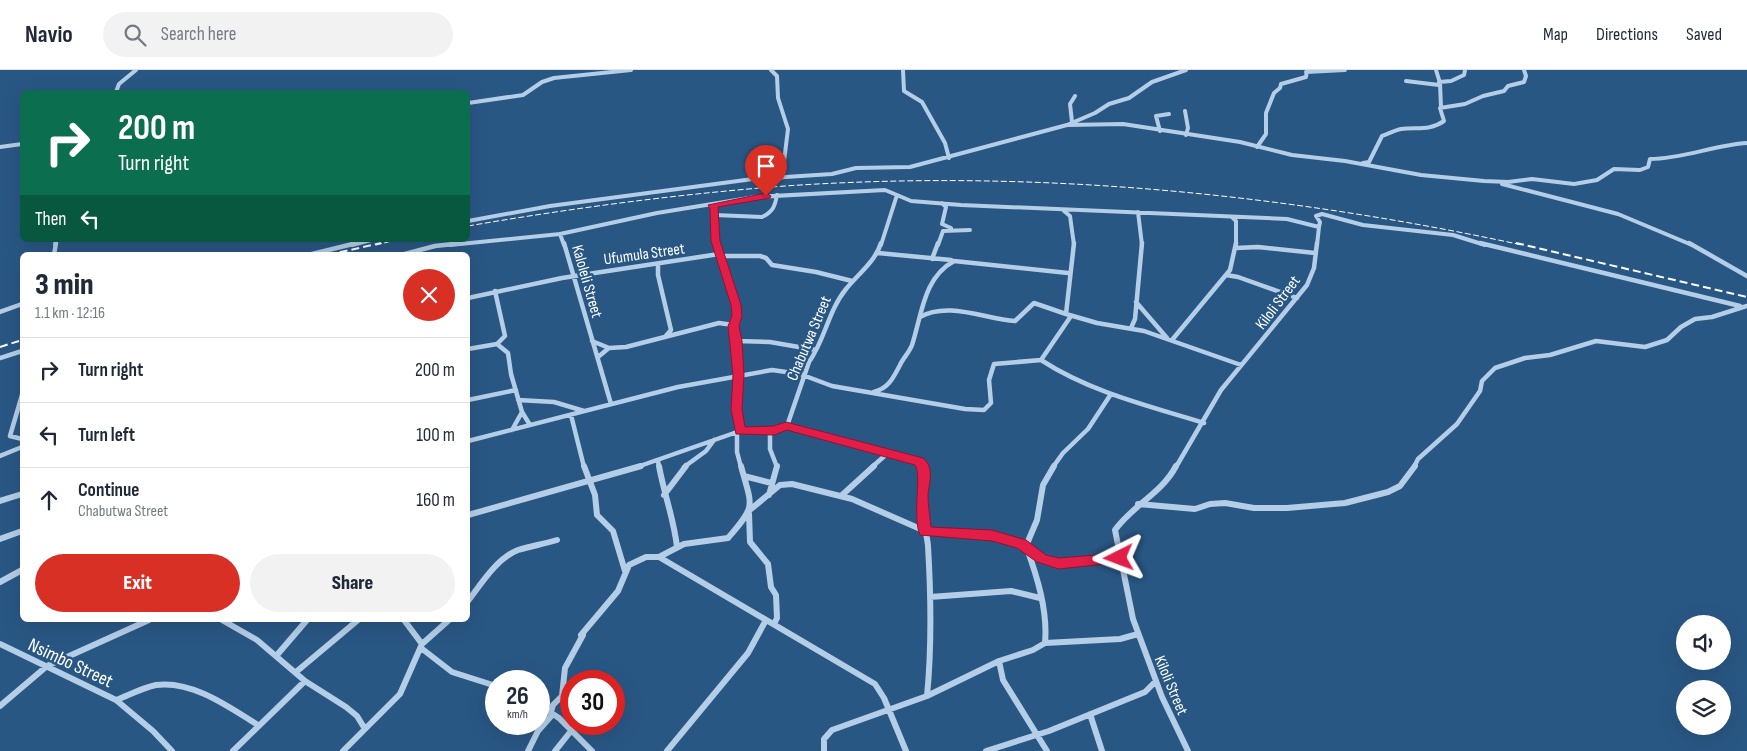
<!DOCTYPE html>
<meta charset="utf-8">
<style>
:root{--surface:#fff;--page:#f2f2f3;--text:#1f2937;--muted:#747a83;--line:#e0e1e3;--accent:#d93025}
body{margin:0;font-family:"Sofia Sans Condensed",sans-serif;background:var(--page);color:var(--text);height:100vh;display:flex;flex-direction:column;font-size:19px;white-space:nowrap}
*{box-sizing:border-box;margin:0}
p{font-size:16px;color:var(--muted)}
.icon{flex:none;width:28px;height:28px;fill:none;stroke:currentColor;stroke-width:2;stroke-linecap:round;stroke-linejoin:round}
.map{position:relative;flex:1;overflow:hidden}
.panel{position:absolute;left:20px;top:182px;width:450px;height:370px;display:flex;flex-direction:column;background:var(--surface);border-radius:8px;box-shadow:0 5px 20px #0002}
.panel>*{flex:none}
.guide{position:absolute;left:20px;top:20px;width:450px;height:152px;border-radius:8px;box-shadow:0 5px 20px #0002;background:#0b6e4f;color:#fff;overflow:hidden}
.controls{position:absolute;left:1676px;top:545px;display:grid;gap:10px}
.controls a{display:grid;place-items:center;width:55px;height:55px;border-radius:50%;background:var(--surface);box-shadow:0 5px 20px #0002;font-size:25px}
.speed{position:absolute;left:485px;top:600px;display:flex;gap:10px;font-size:25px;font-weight:700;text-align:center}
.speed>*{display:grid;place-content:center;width:65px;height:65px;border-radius:50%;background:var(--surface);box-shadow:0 5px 20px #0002;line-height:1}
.speed small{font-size:12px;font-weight:400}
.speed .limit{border:8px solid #d22;background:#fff;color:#111}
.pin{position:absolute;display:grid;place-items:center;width:42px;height:42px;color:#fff;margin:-51px -21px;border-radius:50% 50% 50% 0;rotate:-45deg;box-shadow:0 0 5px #0007}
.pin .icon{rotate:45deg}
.me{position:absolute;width:55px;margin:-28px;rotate:267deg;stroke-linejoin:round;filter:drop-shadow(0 0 4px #0008)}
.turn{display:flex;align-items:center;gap:18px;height:105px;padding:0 15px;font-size:22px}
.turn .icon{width:65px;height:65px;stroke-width:2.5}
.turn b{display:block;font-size:35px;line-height:42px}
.then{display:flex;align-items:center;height:48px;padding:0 15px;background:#0003;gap:10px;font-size:19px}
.round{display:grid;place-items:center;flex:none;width:52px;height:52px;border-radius:26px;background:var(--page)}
.summary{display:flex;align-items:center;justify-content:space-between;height:85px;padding:0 15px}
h1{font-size:30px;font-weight:800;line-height:38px}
.primary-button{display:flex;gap:10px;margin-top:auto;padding:10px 15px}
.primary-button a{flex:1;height:58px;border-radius:30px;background:var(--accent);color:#fff;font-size:20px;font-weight:800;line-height:58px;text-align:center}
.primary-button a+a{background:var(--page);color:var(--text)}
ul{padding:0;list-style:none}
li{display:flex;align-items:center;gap:15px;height:65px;padding:0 15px;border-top:1px solid var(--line)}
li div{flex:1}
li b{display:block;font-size:19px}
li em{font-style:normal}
header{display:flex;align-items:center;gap:30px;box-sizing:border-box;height:70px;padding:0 25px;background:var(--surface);border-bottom:1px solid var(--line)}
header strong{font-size:24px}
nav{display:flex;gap:28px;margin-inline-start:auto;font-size:18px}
.search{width:350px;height:45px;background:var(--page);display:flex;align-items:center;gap:12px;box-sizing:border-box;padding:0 18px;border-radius:28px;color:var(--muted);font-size:19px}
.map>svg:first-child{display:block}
</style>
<header>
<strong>Navio</strong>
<div class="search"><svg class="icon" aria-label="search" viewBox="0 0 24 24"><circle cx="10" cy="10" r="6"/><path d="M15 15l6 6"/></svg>Search here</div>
<nav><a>Map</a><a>Directions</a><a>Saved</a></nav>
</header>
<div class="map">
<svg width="1747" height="681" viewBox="0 0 1747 681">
<rect width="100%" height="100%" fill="#295784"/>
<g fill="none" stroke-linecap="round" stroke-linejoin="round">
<!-- street-far2 -->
<path stroke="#b4cee7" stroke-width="4" d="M771,0L777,6L778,28L788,59L782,108
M903,0L904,21L922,32L945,73L949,88
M1436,0L1440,13L1441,38
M1306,2L1345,0
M1406,11L1439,15
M1439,12L1451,11L1464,5L1465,0
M116,22L119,14L136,0
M468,33L523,25L542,12L554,8L631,0
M1185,41L1188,58L1186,65
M1072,52L1070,34L1075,26
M1068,55L1123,54L1240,72L1292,85L1345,91L1421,105L1484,111L1508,112L1532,109L1574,114L1597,110L1614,99L1640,100L1648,97L1650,89C1683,89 1714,75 1747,73
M1160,61L1156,46L1169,44
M0,77L22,74
M1257,77L1266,64V43L1274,23L1280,18L1281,14L1306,7L1307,0
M1363,93L1369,92L1382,66C1388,64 1395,60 1401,59C1417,57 1430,61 1444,51L1440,38L1465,34L1483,26L1504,21L1508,16L1524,12L1526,6L1524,0
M1502,114L1618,144L1692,175
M897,125L911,131L961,135L1287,149L1319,157L1317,175
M942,133L946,137L942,154L951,158
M713,135L716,175
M1064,141L1070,146L1074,175
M1138,142L1142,175
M715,145L762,147C773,142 775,136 777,125
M1232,147L1236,151V175
M468,151L550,136L753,109L832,104L856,98L910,97L1067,55L1095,43L1109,34L1129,28L1152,12L1186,0
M1319,157L1320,152L1316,146L1322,144L1363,155L1453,165L1485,175
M560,164L564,175
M55,175L56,170
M352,175L371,170
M450,175L560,164L657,143L755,127L885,120L897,125L881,175
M938,175L943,161L970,160"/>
<!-- street-far1 -->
<path stroke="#b4cee7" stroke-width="4.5" d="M564,173L611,334
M716,173C724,199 743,229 733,256
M1074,173L1066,244L1097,253L1144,261L1241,295
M1480,173L1740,236
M1689,173L1747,206
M1235,178L1258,177L1315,183
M878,183L951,190
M54,185L56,173
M308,185L357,173
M401,185L435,176L463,173
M720,186H760L766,188L772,195L816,202L852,211
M932,189L938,173
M658,195V205L671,260L665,267
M1226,205L1238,207L1297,228
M495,221L505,266L497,274
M468,228L562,208L719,184
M1136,232L1167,268
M0,242L22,234
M1071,246L1041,290C1090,322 1149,336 1204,353
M920,247C948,231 985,249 1015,251L1034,233L1066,244
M1131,258L1135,249L1142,173
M1172,270L1230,200L1236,173
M592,271L609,278
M737,271L770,272L816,280
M468,279L497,274L508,283L511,304L522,342L512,360
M598,287L609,278L626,277L719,253L733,255C744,271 736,336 740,361
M0,288L22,281
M874,322C889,318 893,308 900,295C903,288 909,283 912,275C922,245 923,208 954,191L1068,203
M22,325L10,366L22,369
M468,330L516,320
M518,330L554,332L584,341
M522,342L530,355
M571,345L584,397
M787,356L909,388L923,397
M770,361V379L777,397
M737,363V382L741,397
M468,371L678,317L772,300L800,304L832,316L965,339L984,340L991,333L989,310L994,294L1041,290
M0,386L22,377
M658,391L659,397
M637,397L740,361H770L787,356L809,292C825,270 828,241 846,219C858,204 875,192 881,173
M684,397L706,381L714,370
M872,397L888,383
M1053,397L1063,383L1088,359L1111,324
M1176,397L1221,320L1307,215L1314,198L1317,173
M1414,397L1418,389L1457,354L1480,321L1482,311L1495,298L1525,288L1550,285L1596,271L1645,277L1667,270L1681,257L1695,249L1712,247L1747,236"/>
<!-- street -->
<path stroke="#b4cee7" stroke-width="6" d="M584,396L595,425L597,445L613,461L625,501
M659,396C664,424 674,449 677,477
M923,396C926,410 922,423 922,438C922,451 927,463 928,476C931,526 932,576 927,626
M1176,396C1162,423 1133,435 1115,460L1133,549L1162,627L1188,681
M744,406L771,413
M664,425L686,396
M769,425L777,396
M841,426L874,396
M0,431L22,424
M1138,434L1195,439L1210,434L1225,433L1254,438H1287L1345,433L1388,422L1400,416L1415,396
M751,439L780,415L792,414L852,429L925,461L992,465L1021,474L1050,492L1070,493L1119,488
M749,443L750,472L768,494L771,517L776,525L777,548L774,554
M468,445L641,396
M0,469L22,461
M659,487L684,474L728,468C757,435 752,437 741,396
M0,512L22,500
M930,527L1011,521L1040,528
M468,531C481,514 497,488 518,480C531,476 544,474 557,470
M222,550L257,570L305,611L346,637L357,646L365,659
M581,565L618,521L629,495L646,487H659L875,614L884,628L906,681
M1045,573L1120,569L1138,564
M0,574L116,630L153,661L172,681
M422,574L449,550
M421,578L452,602L496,616
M277,585L307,550
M999,591L1003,610L1047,681
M296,602L358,550
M116,630C129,625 142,618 156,615C192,610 229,637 258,655
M539,635L559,648L592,681
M0,636L47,596L149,550
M551,642L553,635L562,626L565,598L583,565
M1090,644L1102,681
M233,681L305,611
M343,681L400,624L422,574L404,550
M528,681L538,661L553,644
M555,681L571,661
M667,681L748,583L766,550
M824,681V669L832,660L927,626L999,591L1033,580L1045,573C1048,541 1037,506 1026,476L1037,450L1043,415L1054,396
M986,681L1049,661L1145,622L1156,611"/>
<!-- rail-far1 -->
<path stroke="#fff" stroke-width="1" stroke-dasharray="6 2.5" stroke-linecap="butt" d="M468,156C573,138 679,124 785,116C1032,99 1281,123 1522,175
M376,175L396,170"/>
<!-- rail -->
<path stroke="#fff" stroke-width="2" stroke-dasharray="8 4" stroke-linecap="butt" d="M1516,173L1747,227
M328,185L381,173
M0,277L22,270"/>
</g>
<!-- route -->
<path fill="#e11d48" stroke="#92132f" d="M766,123L771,126L770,128L718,137L720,171L741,235L742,246L739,256L742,271L744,305L742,339L745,357L773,356L786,352L923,388C935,398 929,412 928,425C928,435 930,446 931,457L992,460L1026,470L1046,485L1059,488L1119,483L1125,488L1123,492L1059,499L1037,492L1017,478L992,471L920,465C912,448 922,403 915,395L787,360L774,365L736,364L731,339L733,305L728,256L732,246L731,235L711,171L710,139L708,135Z"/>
<g text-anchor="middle" stroke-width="5" stroke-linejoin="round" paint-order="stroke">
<!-- street labels -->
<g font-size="16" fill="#fff" stroke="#295784">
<text transform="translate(644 183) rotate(-8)" y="6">Ufumula Street</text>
<text transform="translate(588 211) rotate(74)" y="6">Kaloleli Street</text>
<text transform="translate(1277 232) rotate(-53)" y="6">Kiloli Street</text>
<text transform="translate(808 268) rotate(-67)" y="6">Chabutwa Street</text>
<text transform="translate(1172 615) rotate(67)" y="6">Kiloli Street</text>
</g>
<!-- near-street labels -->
<g font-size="19" fill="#fff" stroke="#295784">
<text transform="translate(71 592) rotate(25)" y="7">Nsimbo Street</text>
</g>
</g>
</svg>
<div class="controls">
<a><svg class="icon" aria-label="sound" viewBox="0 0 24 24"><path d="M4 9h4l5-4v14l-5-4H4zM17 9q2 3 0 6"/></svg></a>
<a><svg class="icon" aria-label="layers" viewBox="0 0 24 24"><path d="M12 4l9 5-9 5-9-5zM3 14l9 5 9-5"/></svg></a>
</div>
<div class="speed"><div>26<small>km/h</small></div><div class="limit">30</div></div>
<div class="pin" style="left:766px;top:126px;background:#d93025"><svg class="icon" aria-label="arrive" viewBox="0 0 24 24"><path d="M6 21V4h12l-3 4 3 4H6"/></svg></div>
<svg class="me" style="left:1119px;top:488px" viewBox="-20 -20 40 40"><path d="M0-17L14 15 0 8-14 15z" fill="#e11d48" stroke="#fff" stroke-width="4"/></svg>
<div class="guide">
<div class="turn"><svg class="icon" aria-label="right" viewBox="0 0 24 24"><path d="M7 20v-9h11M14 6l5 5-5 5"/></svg><div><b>200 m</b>Turn right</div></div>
<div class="then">Then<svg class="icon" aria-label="left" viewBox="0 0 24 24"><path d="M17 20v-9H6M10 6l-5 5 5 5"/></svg></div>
</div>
<section class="panel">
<div class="summary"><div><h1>3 min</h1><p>1.1 km · 12:16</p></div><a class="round" style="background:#d93025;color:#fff"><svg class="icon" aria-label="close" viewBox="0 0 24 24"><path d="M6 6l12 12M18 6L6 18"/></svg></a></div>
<ul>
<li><svg class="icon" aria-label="right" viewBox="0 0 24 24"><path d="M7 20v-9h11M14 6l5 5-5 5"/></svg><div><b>Turn right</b></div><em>200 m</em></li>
<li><svg class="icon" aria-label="left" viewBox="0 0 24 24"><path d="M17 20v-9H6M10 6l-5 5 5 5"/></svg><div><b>Turn left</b></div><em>100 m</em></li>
<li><svg class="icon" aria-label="ahead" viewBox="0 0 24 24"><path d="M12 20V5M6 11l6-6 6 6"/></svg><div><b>Continue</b><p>Chabutwa Street</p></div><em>160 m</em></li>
</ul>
<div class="primary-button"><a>Exit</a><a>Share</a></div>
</section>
</div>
